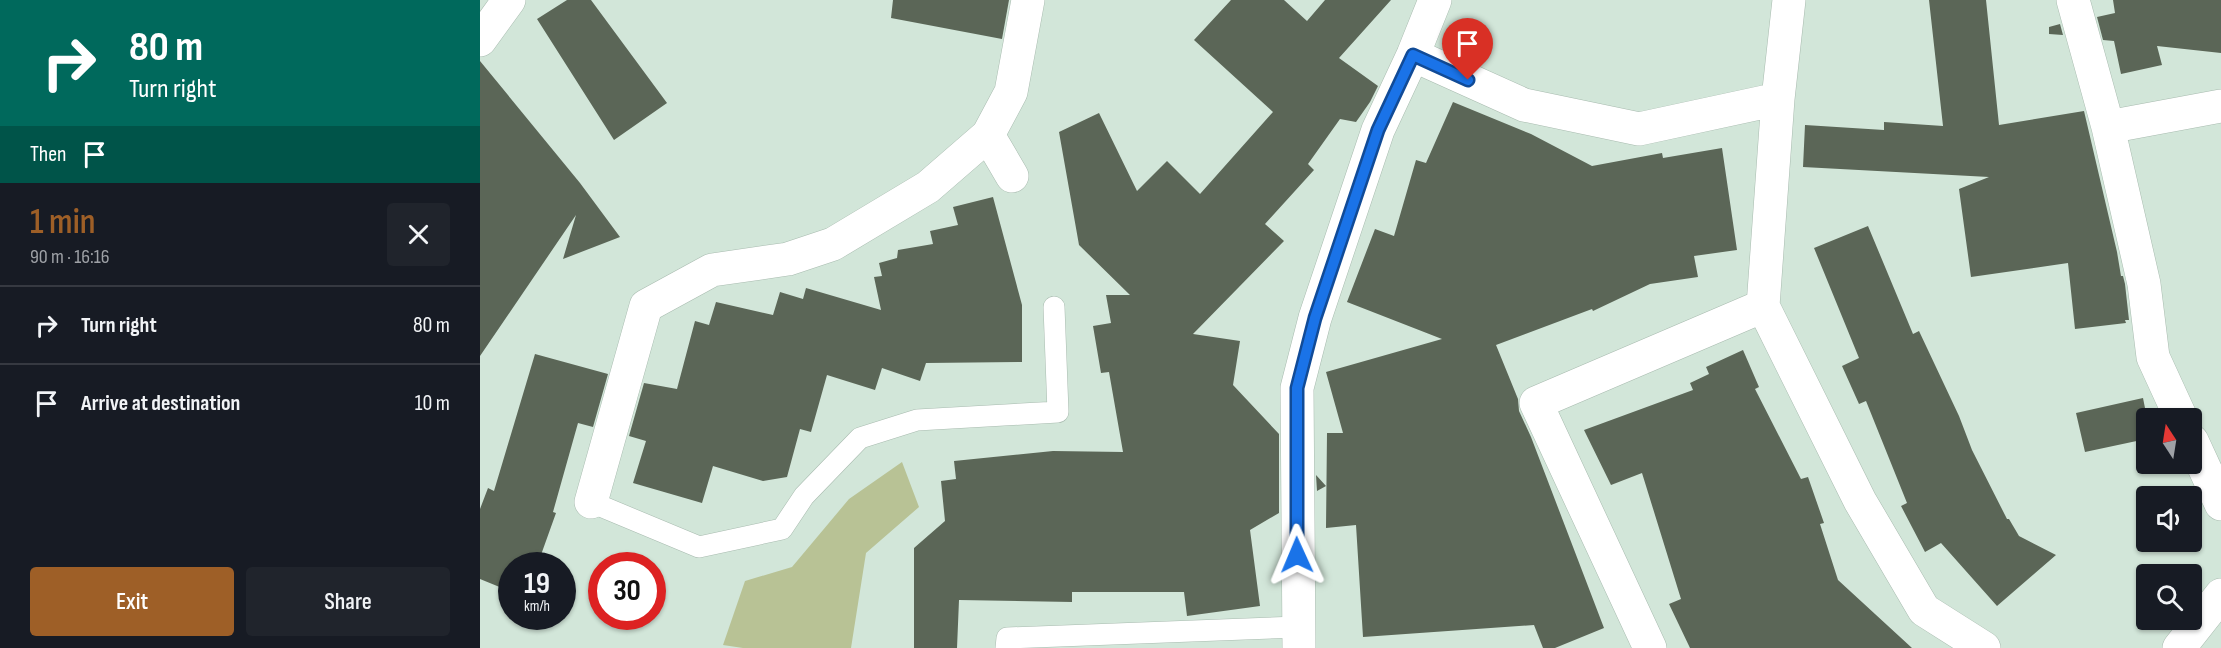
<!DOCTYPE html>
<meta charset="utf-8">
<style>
:root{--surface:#171b24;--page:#20242c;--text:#f1f3f6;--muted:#9ea1a6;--line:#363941;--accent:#9e5f27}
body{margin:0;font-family:"Sofia Sans Condensed",sans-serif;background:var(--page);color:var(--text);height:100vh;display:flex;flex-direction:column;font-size:22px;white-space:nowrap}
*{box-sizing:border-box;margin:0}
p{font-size:20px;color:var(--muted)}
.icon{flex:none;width:33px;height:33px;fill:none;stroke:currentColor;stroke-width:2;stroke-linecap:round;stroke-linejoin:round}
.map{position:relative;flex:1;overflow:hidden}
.sheet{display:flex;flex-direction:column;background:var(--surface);width:480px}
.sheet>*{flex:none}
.guide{background:#00695c;color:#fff;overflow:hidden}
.needle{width:39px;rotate:348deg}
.fabs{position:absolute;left:1656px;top:408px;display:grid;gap:12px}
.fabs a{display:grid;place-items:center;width:66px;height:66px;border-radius:6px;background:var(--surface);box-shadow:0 2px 4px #0004;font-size:30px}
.speed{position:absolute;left:18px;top:552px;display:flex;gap:12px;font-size:30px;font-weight:700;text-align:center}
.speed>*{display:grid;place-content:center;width:78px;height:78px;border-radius:50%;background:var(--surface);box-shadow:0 2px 4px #0004;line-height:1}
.speed small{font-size:15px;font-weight:400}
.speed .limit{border:9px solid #d22;background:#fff;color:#111}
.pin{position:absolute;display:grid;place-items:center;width:51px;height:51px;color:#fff;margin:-62px -26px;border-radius:50% 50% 50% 0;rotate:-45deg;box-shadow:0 0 6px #0007}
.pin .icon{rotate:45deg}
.me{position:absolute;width:66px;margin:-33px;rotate:359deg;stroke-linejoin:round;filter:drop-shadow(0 0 4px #0008)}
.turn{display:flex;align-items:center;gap:21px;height:126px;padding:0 30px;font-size:27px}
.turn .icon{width:78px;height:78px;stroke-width:2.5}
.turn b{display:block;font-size:42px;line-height:51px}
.then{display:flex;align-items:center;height:57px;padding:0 30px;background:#0003;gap:12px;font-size:22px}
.round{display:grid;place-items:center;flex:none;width:63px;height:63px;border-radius:6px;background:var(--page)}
.overview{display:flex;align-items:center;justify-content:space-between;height:102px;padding:0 30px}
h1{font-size:36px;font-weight:600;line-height:45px;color:var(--accent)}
.cta{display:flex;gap:12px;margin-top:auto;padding:12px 30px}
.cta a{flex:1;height:69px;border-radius:6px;background:var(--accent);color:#fff;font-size:24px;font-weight:600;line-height:69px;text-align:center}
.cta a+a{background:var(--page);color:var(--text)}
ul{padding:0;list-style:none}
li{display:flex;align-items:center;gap:18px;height:78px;padding:0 30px;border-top:2px solid var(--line)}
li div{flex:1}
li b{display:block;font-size:22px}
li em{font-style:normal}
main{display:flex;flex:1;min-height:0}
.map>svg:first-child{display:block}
</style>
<main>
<section class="sheet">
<div class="guide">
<div class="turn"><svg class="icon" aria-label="right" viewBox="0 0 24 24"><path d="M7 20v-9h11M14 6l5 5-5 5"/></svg><div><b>80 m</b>Turn right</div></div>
<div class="then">Then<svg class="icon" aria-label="arrive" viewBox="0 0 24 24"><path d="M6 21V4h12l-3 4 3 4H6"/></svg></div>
</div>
<div class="overview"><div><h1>1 min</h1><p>90 m · 16:16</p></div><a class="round"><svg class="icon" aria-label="close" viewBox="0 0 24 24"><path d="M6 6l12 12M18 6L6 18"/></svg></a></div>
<ul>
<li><svg class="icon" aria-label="right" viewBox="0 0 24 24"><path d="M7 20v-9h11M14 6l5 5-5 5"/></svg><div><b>Turn right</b></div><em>80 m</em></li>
<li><svg class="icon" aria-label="arrive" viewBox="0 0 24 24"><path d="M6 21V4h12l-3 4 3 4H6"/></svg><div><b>Arrive at destination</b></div><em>10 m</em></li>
</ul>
<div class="cta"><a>Exit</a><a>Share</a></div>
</section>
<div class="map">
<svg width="1741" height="648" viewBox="0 0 1741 648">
<rect width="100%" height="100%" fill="#d2e6d9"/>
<!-- green -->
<path fill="#b8c295" d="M422,462L439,507L386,553L371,648H263L243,645L265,581L312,567L369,499Z"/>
<!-- building -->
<path fill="#5b6657" d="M87,0H111L187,103L134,140L57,19Z
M413,0H529L522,39L411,18Z
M751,0H804L827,21L845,0H911L859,58L898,86L890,102L876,122L860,119L828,164L834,170L785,224L804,241L713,334L760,341L753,385L799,434V513L770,530L780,606L707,616L704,592H592V602L479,600L477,648H434V548L465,521L461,481L476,479L474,461L573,451L643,452L629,372L621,373L613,326L631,323L626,295H650L599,245L579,132L619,113L657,191L687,161L720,194L793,112L714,40Z
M1449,0H1506L1519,125L1604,111L1637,252L1641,276H1643L1645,284L1649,320H1645L1646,323L1595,329L1588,263L1491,277L1479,189L1509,177L1323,167L1325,125L1404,130V122L1463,126Z
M1633,0H1741V53L1677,46L1682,65L1641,74L1634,41L1623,40L1617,17L1635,13Z
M1580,24L1583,35L1569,34V27Z
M0,61L100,183L140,237L83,259L96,215L0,356Z
M973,102L1051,134L1112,166L1182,153L1183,158L1242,148L1257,250L1214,256L1218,277L1170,284L1113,311L1112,309L1016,345L1038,399L1039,411L1051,437L1124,628L1075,648H1063L1054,625L883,637L876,525L846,528L847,433H863L846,372L962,339L867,302L895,229L914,236L936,160L946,163Z
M513,197L542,305V362L446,363L440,381L402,368L395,390L347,375L331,432L320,429L307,477L283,481L233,466L222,503L153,483L166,441L149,436L164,383L197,389L215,321L229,325L236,302L293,315L300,292L323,299L326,288L401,310L394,277L402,276L399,263L417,258L418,250L453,244L450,231L478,225L473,207Z
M1388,226L1433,334L1439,331L1479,416L1492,450L1527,519H1529L1539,536L1576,555L1517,606L1461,543L1445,552L1421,506L1427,503L1386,401L1379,404L1362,366L1379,358L1334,248Z
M1263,350L1279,387L1275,389L1321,479L1328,477L1344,523L1340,524L1358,580L1432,648H1210L1189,604L1201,599L1162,473L1131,485L1104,430L1213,390L1210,383L1229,374L1226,367Z
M55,354L128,374L113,427L98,423L73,512L76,513L57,566H32V592L0,579V509L8,488L14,491Z
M1663,398L1667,418L1666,439L1605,452L1596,413Z
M836,475L846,486L837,491Z"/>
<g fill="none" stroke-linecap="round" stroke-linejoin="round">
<defs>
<path id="service" d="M111,502L219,547L302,529L324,496L380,438L437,420L578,412L574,307
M526,648L527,638L818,627"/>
<path id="minor" d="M1309,0L1298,99L1283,306L1380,501L1444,610L1504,648
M1593,0L1628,127L1664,284L1673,357L1701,418
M933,55L1044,105L1159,129L1298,99
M1628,127L1741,106
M508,135L532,176
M1712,441L1741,504
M111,502L166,306L232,270L308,259L353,244L448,187L508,135L531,92L548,0
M819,648L817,388L835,318L898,130L933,55L955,0
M1170,648L1056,403L1283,306
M1699,648L1741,595"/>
<path id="tertiary" d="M0,40L29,0"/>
</defs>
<!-- service casing -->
<use href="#service" stroke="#a8bbaf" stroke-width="22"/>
<!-- minor casing -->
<use href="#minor" stroke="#a8bbaf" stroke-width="34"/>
<!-- tertiary casing -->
<use href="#tertiary" stroke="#a8bbaf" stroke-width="34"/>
<!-- service -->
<use href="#service" stroke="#fff" stroke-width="21"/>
<!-- minor -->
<use href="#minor" stroke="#fff" stroke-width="33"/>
<!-- tertiary -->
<use href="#tertiary" stroke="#fff" stroke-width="33"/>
</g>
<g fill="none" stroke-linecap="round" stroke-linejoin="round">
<defs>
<path id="route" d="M817,555V388L835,318L898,130L933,55L988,80"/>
</defs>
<!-- route casing -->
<use href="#route" stroke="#114b97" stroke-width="15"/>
<!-- route -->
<use href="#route" stroke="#1a73e8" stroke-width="10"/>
</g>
</svg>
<div class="fabs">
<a><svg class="needle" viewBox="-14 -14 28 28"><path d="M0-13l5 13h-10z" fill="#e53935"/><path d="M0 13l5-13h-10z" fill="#9ea1a6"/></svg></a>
<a><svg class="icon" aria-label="sound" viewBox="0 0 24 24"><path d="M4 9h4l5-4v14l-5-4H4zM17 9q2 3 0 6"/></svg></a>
<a><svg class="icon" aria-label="search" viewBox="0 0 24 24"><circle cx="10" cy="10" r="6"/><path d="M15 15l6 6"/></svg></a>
</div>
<div class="speed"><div>19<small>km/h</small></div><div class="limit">30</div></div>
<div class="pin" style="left:988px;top:80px;background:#d93025"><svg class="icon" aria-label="arrive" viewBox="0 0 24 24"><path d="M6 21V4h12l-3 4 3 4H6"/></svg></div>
<svg class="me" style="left:817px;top:555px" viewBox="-20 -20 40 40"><path d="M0-17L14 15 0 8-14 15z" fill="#1a73e8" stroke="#fff" stroke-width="4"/></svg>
</div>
</main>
